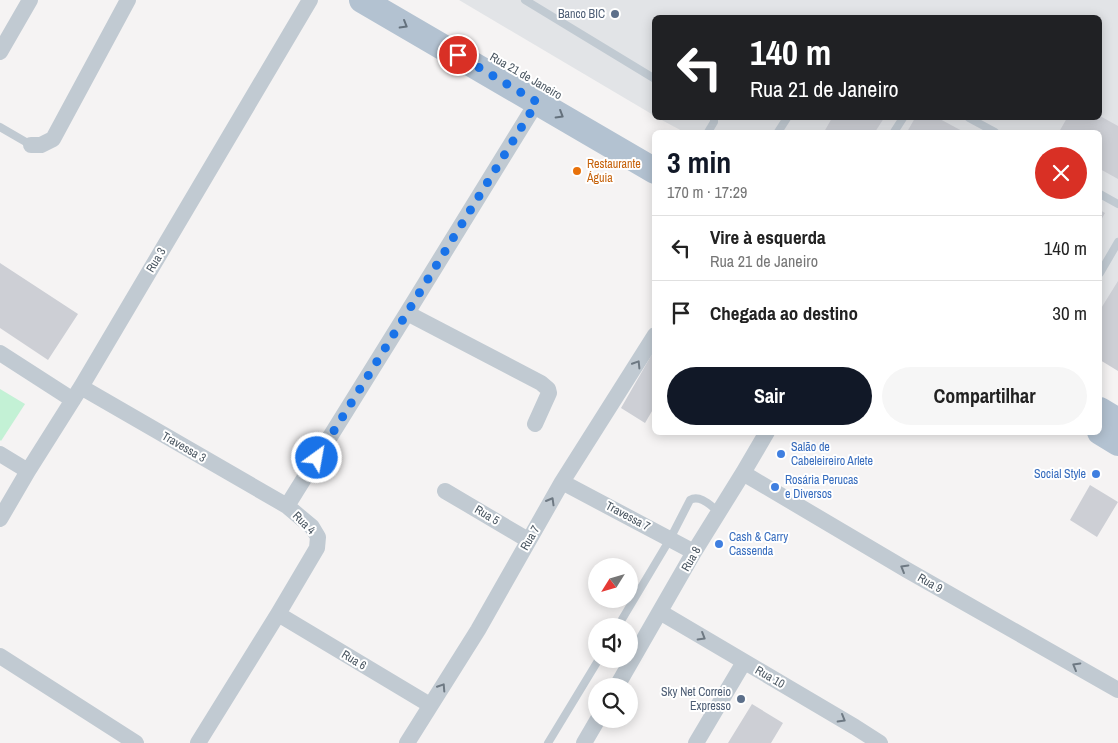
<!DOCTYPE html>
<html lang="pt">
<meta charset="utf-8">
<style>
:root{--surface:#fff;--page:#f6f6f6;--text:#222;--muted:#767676;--line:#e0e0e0;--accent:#111827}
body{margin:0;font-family:"Archivo Narrow",sans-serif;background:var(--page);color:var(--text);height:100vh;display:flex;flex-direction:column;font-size:19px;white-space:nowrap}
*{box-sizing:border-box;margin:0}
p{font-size:16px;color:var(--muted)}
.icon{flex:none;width:28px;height:28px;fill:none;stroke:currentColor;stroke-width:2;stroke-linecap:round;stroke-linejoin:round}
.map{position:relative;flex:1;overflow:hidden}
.panel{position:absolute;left:652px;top:130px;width:450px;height:305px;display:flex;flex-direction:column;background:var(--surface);border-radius:8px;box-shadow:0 2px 12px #0003}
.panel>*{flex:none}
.guide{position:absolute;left:652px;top:15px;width:450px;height:105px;border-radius:8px;box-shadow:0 2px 12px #0003;background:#202124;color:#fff;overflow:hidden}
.needle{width:32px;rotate:233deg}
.fabs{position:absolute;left:588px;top:558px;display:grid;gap:10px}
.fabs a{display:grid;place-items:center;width:50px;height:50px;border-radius:50%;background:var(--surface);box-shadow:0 2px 12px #0003;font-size:25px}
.pin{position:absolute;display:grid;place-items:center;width:42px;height:42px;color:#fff;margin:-21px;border:2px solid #fff;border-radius:50%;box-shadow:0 1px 5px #0007}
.me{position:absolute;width:55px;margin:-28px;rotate:32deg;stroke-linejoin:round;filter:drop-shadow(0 0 4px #0008)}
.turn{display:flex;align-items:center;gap:18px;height:105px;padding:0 15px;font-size:22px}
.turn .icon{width:65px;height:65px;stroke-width:2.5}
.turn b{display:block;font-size:35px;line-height:42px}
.round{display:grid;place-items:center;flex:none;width:52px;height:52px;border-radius:26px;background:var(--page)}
.headline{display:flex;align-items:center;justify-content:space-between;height:85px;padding:0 15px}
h1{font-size:30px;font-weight:700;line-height:38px;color:var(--accent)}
.button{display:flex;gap:10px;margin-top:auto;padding:10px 15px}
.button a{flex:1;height:58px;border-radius:30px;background:var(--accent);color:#fff;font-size:20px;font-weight:700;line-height:58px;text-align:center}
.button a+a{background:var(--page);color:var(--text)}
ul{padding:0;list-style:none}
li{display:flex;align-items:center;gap:15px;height:65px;padding:0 15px;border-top:1px solid var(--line)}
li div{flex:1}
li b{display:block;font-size:19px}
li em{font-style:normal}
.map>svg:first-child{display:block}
</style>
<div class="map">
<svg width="1118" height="743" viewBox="0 0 1118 743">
<rect width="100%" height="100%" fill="#f5f3f3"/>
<!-- airport -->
<path fill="#e2e4e7" d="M459,0H1118V353L1100,343V132H684L658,118H1100V18H655V116Z"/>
<!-- green -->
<path fill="#c3f1d5" d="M0,389L25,404L1,441L0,440Z"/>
<!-- building -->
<path fill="#cdcfd5" d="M1100,116L1118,126V179L1100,169V132H1059L1067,118H1100Z
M832,118H884L875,132H824Z
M915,118H938L964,132H907Z
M1100,210L1105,213L1100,222Z
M0,263L78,314L48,360L0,328Z
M1118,281V371L1100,360V310Z
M655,349V406L645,423L621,408Z
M1090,485L1118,502L1097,537L1070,520Z
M752,704L783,723L771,743H728Z"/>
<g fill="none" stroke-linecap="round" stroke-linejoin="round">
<!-- service -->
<path stroke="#c1cad2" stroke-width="8" d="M525,0L655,79
M969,118L995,132
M0,127L31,145
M708,132L714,122V118
M778,132L787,118
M894,132L903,118
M1100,194L1118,204
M1100,273L1118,242
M618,626L670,539L690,500C700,494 711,506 719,512
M548,743L599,659"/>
<!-- minor -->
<path stroke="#c1cad2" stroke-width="16" d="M0,52L30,0
M31,145H41L53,139L128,0
M407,313L541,383L548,389L549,393L535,424
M0,353L73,400
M81,387L287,506L312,527L318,537L317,548L278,614L198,743
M0,454L28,471
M743,473L907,570L1118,690
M562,482L694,552
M445,491L528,540
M287,506L407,313L537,102
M0,519L28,471L81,387L310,0
M660,612L855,727L880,743
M278,614L430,705
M0,656L136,743
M617,686L694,552L743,473L767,432
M407,743L478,630L562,482L655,335
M584,743L598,719
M696,743L744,662"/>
<!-- primary -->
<path stroke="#b3c2d1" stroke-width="26" d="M362,0L655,171
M1100,410L1118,421
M1100,432L1118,443"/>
</g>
<!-- one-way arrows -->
<defs><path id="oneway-chevron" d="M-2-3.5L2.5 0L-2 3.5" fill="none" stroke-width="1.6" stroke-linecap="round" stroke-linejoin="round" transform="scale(1.25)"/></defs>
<g stroke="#64717d">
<use href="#oneway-chevron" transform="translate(404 25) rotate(30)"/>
<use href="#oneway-chevron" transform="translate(560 115) rotate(31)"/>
</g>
<g stroke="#6e7983">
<use href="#oneway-chevron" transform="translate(637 364) rotate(-58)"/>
<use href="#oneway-chevron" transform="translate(551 501) rotate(-60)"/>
<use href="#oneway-chevron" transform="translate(904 568) rotate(-150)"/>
<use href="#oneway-chevron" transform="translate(702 637) rotate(31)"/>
<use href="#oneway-chevron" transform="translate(1076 666) rotate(-150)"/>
<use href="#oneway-chevron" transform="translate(442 687) rotate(-57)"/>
<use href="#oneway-chevron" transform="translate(842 719) rotate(30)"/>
</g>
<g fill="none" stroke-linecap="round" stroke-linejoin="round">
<!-- route -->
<path stroke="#1a73e8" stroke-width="9" stroke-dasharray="0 16.2" d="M317,458L407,313L537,102L458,55"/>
</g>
<!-- markers -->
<g fill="#5c6f8a" stroke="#fff" stroke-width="2">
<circle cx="615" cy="14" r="5"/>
<circle cx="741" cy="699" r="5"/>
</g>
<circle fill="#e8710a" stroke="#fff" stroke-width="2" cx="577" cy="171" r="5"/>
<g fill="#3f7fe0" stroke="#fff" stroke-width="2">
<circle cx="781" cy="454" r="5"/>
<circle cx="1096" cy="474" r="5"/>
<circle cx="775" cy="487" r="5"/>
<circle cx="719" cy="544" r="5"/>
</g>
<g text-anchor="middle" stroke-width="4" stroke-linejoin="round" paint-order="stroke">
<!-- service labels -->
<g font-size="12" fill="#4e5e75" stroke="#fff" text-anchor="end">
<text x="605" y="18">Banco BIC</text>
<text x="731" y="696">Sky Net Correio<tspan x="731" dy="14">Expresso</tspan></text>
</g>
<!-- street labels -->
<g font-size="12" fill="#4a5661" stroke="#fff">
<text transform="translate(526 76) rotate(30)" y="4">Rua 21 de Janeiro</text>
<text transform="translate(156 260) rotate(-59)" y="4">Rua 3</text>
<text transform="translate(184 447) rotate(30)" y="4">Travessa 3</text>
<text transform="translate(487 515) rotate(31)" y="4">Rua 5</text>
<text transform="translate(628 516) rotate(28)" y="4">Travessa 7</text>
<text transform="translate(304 523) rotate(45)" y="4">Rua 4</text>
<text transform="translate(530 538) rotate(-60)" y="4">Rua 7</text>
<text transform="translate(691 559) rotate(-60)" y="4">Rua 8</text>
<text transform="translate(930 583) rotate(30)" y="4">Rua 9</text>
<text transform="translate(354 660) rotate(31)" y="4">Rua 6</text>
<text transform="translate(770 677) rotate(30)" y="4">Rua 10</text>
</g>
<!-- food labels -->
<g font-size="12" fill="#c56008" stroke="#fff" text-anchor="start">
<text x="587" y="168">Restaurante<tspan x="587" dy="14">Águia</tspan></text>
</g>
<!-- shop labels -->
<g font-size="12" fill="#366cbe" stroke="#fff" text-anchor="start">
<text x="791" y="451">Salão de<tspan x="791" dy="14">Cabeleireiro Arlete</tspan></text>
<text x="1086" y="478" text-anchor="end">Social Style</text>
<text x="785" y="484">Rosária Perucas<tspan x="785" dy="14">e Diversos</tspan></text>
<text x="729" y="541">Cash &amp; Carry<tspan x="729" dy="14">Cassenda</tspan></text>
</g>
</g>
</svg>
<div class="fabs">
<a><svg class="needle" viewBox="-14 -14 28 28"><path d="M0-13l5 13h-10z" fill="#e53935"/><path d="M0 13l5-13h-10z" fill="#767676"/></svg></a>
<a><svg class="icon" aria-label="sound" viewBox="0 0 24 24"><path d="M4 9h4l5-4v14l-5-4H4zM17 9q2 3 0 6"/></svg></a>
<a><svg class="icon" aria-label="search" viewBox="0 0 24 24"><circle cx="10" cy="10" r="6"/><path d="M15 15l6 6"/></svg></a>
</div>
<div class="pin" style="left:458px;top:55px;background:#d93025"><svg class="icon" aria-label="arrive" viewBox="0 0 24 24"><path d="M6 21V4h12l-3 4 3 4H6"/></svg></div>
<svg class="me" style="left:317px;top:458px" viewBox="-20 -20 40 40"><circle r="17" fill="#1a73e8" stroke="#fff" stroke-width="3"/><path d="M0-11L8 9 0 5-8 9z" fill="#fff"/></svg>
<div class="guide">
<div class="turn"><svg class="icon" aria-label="left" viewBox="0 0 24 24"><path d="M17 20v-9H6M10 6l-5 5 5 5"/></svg><div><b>140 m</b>Rua 21 de Janeiro</div></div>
</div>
<section class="panel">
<div class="headline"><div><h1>3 min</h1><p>170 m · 17:29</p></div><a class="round" style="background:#d93025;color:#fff"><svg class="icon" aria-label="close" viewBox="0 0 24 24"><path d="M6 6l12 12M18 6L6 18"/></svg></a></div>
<ul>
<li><svg class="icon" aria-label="left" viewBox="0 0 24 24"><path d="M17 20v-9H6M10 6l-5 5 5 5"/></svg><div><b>Vire à esquerda</b><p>Rua 21 de Janeiro</p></div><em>140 m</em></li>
<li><svg class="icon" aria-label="arrive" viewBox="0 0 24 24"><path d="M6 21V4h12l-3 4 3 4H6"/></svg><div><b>Chegada ao destino</b></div><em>30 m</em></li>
</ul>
<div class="button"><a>Sair</a><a>Compartilhar</a></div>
</section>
</div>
